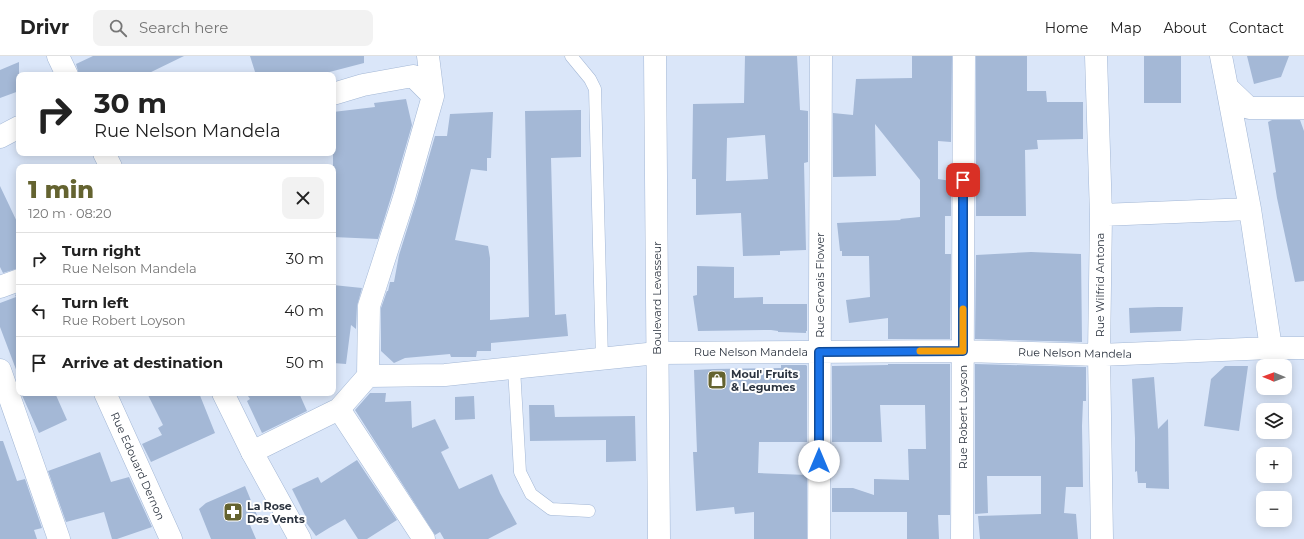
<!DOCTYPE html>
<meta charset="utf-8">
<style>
:root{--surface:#fff;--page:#f2f2f2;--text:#222;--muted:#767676;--line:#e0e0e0;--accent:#646330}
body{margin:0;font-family:Montserrat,sans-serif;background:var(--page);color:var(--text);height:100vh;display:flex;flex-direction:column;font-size:15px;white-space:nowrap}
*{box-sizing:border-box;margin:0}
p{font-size:13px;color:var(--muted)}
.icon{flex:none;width:22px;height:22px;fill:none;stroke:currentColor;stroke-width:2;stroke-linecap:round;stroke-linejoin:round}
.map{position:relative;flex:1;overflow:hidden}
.details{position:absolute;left:16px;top:108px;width:320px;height:232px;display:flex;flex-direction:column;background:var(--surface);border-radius:8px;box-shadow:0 2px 10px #0003}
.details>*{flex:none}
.banner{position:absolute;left:16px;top:16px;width:320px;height:84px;border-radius:8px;box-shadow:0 2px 10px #0003;background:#fff;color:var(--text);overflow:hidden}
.needle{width:26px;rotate:271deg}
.tools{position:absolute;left:1256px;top:303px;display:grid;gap:8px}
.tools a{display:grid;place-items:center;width:36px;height:36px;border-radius:8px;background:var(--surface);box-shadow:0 2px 10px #0003;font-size:20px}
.pin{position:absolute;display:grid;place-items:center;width:34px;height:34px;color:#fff;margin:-17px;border-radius:8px;box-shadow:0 2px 6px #0006}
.me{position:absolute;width:44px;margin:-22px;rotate:0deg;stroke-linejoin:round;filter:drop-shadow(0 0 3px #0008)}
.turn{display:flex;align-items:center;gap:14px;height:84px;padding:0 12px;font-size:18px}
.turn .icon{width:52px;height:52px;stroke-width:2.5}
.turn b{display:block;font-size:28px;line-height:34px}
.round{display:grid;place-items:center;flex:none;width:42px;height:42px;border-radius:8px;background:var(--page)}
.head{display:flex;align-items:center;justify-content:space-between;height:68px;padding:0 12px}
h1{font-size:24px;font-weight:800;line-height:30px;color:var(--accent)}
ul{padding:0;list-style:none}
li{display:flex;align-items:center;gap:12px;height:52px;padding:0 12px;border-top:1px solid var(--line)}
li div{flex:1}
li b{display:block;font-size:15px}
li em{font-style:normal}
header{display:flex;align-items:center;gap:24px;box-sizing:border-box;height:56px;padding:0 20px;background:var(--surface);border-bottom:1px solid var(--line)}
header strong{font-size:19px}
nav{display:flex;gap:22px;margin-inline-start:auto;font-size:14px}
.search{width:280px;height:36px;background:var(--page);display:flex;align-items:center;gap:10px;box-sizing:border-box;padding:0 14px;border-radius:8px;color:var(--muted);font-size:15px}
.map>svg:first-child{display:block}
</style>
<header>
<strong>Drivr</strong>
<div class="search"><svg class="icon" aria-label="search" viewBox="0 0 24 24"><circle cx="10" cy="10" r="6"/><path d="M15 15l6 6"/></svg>Search here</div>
<nav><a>Home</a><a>Map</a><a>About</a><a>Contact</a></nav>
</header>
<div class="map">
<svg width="1304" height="483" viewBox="0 0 1304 483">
<rect width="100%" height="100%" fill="#dae6f9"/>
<!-- building -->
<path fill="#a4b8d6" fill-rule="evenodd" d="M93,0H184L145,19H79L76,8Z
M250,0H364V7L318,19H256Z
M745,0H797L800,54L808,55V106L804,107L806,194L780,195V199L743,200L741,157L696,159V123H692L693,48L744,47ZM765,79L768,123L726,125L727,82Z
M912,0H952L951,86L938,85V123L951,125V160H945V198H951L950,283H888V262L849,267L846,244L870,241L869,200H842V195H840L837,167L901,164L900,163L920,161V124L875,68L876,120L833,121V57L853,59L856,23L912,22Z
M976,0H1027V35H1046L1047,46H1083V83L1037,84L1038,93L1025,94L1026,160H976Z
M1144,0H1181V47H1144Z
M1247,0H1289L1281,21L1254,28Z
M19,6V35L0,42V14Z
M406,43L412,69L392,138L378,183L333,181V56L375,51L374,47Z
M581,54V101L551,102L555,259L566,258L568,280L491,287V295H477L476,301H451L450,298L405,302L394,307L381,295V252L387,235H388L390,226H394L399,199L416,145L435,80H447L450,58L493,56L491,102H487V115L471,113L455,184L488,190L490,202V264L529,261L525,55Z
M1272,64H1300L1304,75V225L1295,226L1277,142L1273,117L1276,116L1268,66Z
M0,130L19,170V212L3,217L0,211Z
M1031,196L1081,198L1082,286L975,283L976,199Z
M697,210L734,211V242L763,241V248H807V275H806V277L778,276V275L771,274L698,275L693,240L697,239Z
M333,229L362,232L357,250L356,273L351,269L346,308L333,307Z
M19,237V316H17L0,271V247L16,241L15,239Z
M1158,251H1183L1181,275L1130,277L1129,252Z
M888,308H950V459H938L939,483H907V456H832V432H853L874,439V423L909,424L908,393H926L925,349H880L882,386H832V310L888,309Z
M975,308L1086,311V345H1083L1082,370L1083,431H1066L1064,457L1076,458L1078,483H980L978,460L1041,458V420H987L988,457L975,458Z
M781,309H806L807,310V386H759L758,417L807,419V483H754V456L735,458L734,451L696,455L693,396H697L694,314L714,313L781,312Z
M1225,310H1248L1239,375L1204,370L1211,323Z
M1154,321L1158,373L1168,363L1169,433L1146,432V427H1138L1137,415L1135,416V382L1132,323Z
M21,337H55L67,364L39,377Z
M147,337H199L215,377L151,406L142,388L162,379L158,372L163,369Z
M246,337H299L307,355L262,377L247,345L250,343Z
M370,337H386L385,346L411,345L412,372L435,363L449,392L441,396L459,433L492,418L500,437L517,468L488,483H444L440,476L435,479L355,354Z
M474,340L475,363L455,364V341Z
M529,349H554L555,361L635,360L636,405L606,406V384L530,385Z
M0,385H3L17,425L25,423L42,472L34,474L37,483H0Z
M100,396L111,426L129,421L152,471L117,483H112L104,456L66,466L48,415Z
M357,404L397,464L367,483H358L345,463L329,472L316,480L305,465L307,463L292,433L318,421L321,427Z
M245,430L259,464L250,469L256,483H211L199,453L206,447Z"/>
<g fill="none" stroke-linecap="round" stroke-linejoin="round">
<defs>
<path id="lane" d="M571,0L590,23L595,33L602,304
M514,312L520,416L531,438L551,453L589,455"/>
<path id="street" d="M428,0L433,40
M1096,0L1101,159L1099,299L1102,483
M1221,0L1227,31L1249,52H1304
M1227,31L1250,153L1271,292
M0,81L19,71
M1101,159L1250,153
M0,231L19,224
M0,314L59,483
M368,320L445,319L657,297L963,295L1099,299L1271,292H1304
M105,337L171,483
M339,353L424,483
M252,396L339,353L368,320L369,250L404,142L433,40L413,20L363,29L333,38
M819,483L821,0
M962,483L964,0"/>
<path id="secondary" d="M58,0L67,19
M655,0L659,483
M104,97L111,111
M223,337L252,396L300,483"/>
</defs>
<!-- lane casing -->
<use href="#lane" stroke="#a3b7d5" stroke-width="13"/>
<!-- street casing -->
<use href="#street" stroke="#a3b7d5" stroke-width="23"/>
<!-- secondary casing -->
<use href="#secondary" stroke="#a3b7d5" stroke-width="23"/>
<!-- lane -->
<use href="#lane" stroke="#fff" stroke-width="12"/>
<!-- street -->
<use href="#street" stroke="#fff" stroke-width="22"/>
<!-- secondary -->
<use href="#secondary" stroke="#fff" stroke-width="22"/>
</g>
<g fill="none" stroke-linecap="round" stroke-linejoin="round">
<defs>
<path id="route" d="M819,405V296L963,295V124"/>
</defs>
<!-- route casing -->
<use href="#route" stroke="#114b97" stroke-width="10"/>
<!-- route -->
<use href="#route" stroke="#1a73e8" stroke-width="7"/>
<!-- slow -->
<path stroke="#f59e0b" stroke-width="7" d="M920,295H963V253"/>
</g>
<!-- icons -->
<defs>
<symbol id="shop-square" viewBox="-11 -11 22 22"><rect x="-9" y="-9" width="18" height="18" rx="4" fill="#646330" stroke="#fff"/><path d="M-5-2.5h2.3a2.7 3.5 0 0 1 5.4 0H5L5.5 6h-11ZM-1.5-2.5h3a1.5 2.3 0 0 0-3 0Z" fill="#fff"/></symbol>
<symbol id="pharmacy-square" viewBox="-11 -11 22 22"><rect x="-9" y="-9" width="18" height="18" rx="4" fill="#646330" stroke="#fff"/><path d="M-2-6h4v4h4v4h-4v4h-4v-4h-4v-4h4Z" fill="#fff"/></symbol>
</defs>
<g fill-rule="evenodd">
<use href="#shop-square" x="706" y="313" width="22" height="22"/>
<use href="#pharmacy-square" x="222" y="445" width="22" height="22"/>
</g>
<g text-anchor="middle" stroke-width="4" stroke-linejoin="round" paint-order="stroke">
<!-- street labels -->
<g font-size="11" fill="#2b333f" stroke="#fff">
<text transform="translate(820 229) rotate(-90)" y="4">Rue Gervais Flower</text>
<text transform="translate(1100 229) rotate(-90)" y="4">Rue Wilfrid Antona</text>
<text transform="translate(657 242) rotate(-90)" y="4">Boulevard Levasseur</text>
<text x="751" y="300">Rue Nelson Mandela</text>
<text transform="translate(1075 297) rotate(1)" y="4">Rue Nelson Mandela</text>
<text transform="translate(963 361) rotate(-90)" y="4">Rue Robert Loyson</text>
<text transform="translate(138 410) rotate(66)" y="4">Rue Edouard Dernon</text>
</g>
<!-- poi labels -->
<g font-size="11" font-weight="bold" fill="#2b333f" stroke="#fff" text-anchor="start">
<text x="731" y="322">Moul' Fruits<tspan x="731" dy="13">&amp; Legumes</tspan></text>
<text x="247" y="454">La Rose<tspan x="247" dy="13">Des Vents</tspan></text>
</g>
</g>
</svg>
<div class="tools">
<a><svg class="needle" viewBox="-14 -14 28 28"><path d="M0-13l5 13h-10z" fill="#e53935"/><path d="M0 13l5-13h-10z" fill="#767676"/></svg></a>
<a><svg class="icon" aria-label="layers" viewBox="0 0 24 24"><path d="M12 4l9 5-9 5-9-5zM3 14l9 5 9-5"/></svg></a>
<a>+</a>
<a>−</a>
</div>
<div class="pin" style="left:963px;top:124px;background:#d93025"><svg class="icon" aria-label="arrive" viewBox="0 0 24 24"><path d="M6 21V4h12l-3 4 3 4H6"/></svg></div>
<svg class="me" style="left:819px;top:405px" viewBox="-20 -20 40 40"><circle r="19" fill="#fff"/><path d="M0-13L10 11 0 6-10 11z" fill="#1a73e8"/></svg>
<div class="banner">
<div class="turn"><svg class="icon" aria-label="right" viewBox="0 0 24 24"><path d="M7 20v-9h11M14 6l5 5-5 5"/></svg><div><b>30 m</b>Rue Nelson Mandela</div></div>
</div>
<section class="details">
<div class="head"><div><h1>1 min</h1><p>120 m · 08:20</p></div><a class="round"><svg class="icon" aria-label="close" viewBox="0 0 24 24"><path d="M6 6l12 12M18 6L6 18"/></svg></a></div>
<ul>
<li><svg class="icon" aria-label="right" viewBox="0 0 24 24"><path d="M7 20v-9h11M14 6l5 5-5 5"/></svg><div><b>Turn right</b><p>Rue Nelson Mandela</p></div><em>30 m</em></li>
<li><svg class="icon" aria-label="left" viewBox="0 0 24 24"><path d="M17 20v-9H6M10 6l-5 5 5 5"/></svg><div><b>Turn left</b><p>Rue Robert Loyson</p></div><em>40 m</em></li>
<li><svg class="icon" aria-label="arrive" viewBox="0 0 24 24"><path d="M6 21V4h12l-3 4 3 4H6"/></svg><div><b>Arrive at destination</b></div><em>50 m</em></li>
</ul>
</section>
</div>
